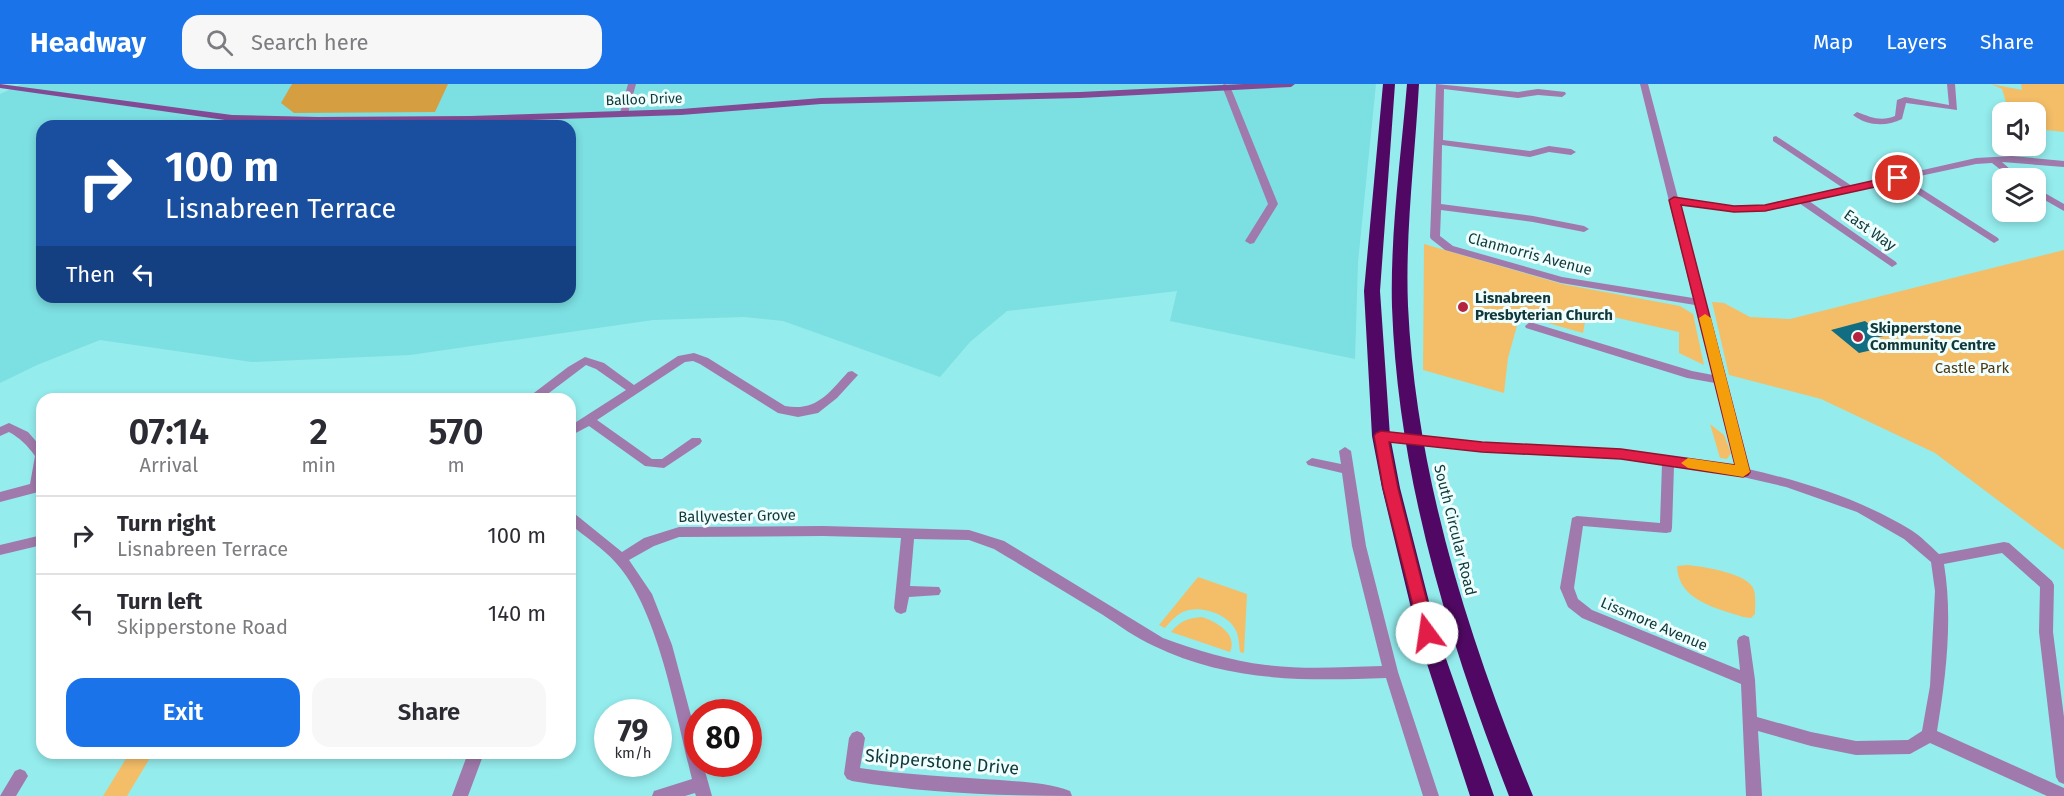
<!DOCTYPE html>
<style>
:root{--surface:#fff;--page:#f7f7f7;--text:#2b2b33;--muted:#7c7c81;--line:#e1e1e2;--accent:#1a73e8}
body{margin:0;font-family:"Fira Sans",sans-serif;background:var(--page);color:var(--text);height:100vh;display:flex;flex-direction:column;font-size:22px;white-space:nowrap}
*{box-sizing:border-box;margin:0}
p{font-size:20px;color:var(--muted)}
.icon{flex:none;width:33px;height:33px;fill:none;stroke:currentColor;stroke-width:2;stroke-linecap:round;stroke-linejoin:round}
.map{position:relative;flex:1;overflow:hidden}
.drawer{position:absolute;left:36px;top:309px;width:540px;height:366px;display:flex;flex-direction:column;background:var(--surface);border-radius:18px;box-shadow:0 3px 9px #0003}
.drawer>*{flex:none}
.hud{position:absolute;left:36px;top:36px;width:540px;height:183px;border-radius:18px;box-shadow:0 3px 9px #0003;background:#1a4fa0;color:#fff;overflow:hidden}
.controls{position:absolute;left:1992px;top:18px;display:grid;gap:12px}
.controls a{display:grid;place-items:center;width:54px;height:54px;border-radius:12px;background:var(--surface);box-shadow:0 3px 9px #0003;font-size:30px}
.speed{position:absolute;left:594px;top:615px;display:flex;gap:12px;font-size:30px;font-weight:700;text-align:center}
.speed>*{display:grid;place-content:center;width:78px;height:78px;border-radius:50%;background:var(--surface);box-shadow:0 3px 9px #0003;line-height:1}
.speed small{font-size:15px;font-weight:400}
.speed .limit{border:9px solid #d22;background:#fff;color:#111}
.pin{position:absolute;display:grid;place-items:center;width:51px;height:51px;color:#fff;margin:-26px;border:3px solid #fff;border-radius:50%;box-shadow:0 2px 6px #0007}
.me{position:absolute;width:66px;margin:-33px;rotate:346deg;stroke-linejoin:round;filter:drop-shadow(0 0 4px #0008)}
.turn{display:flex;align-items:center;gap:21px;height:126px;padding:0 30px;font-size:27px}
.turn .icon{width:78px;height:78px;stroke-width:2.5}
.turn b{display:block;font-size:42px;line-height:51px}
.then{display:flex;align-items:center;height:57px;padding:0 30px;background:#0003;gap:12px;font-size:22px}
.eta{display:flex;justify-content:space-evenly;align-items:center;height:102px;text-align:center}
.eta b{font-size:36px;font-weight:600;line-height:42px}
.cta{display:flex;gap:12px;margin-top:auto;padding:12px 30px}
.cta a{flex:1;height:69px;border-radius:18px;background:var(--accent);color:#fff;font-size:24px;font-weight:600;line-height:69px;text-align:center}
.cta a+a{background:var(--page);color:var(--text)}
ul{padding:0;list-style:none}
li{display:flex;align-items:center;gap:18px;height:78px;padding:0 30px;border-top:2px solid var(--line)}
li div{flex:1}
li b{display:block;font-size:22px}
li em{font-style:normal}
header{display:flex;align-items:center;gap:36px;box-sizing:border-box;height:84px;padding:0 30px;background:var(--accent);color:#fff}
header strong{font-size:28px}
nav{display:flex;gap:33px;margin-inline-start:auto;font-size:21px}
.search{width:420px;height:54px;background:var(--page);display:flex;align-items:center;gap:15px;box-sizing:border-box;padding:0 21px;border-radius:18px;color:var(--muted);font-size:22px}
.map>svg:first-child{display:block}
</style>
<header>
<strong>Headway</strong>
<div class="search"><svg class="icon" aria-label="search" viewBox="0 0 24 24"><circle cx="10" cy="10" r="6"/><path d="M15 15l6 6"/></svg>Search here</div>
<nav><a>Map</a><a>Layers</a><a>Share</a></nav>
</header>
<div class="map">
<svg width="2064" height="712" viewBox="0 0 2064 712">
<rect width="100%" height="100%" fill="#94eced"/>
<!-- built -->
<path fill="#7cdfe2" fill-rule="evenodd" d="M22,0H1376L1358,178L1355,275L1170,237L1177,207L1007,227L970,258L940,293L783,237L744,233L653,236L410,271L252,278L100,256L37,281L0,299V10ZM42,42H570V213H42Z"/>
<!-- green -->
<path fill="#f4be68" d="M1991,0L2022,6L2021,0H2064V48L2036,45V28H2009L2002,5Z
M1424,160L1562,200L1680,222L1693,230L1704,281L1679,269V248L1587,227L1583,249L1520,231L1508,274L1504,309L1423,286Z
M2064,166V466L1935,369L1821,315L1729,291L1712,218L1724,219L1750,233L1790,235Z
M1710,340L1724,351L1731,369L1727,375L1720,374Z
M1688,481C1704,483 1749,489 1754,506C1756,513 1755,523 1755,530L1751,534L1743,533C1717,524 1678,517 1677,482Z
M1198,493L1247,510L1244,569L1240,568C1239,562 1239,555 1237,549C1231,531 1200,520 1183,528C1175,532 1170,538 1165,544L1159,541Z
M1202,533C1216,538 1238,549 1230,568L1171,548C1180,537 1188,534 1202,533Z
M118,669H153L127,712H103L127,673L116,672Z"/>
<!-- forest -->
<path fill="#d59e40" d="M292,0H448L435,28L294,29L281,19Z"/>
<!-- building -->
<path fill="#116d81" d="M1865,237L1884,252L1870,255L1881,264L1859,269L1831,246Z"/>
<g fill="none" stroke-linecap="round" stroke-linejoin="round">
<!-- street -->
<path fill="#a07aac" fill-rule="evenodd" d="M628,0H636L628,29L624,32L620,29Z
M1224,0L1230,2L1278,120L1254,159L1250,160L1245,157L1268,120L1222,2Z
M1436,0L1518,8L1538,5L1565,8L1566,10L1562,13L1538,11L1518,14L1444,5L1443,56L1530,67L1549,62L1571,65L1576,68L1571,71L1549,68L1530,73L1442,61L1441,120L1533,132L1584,142L1589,145L1584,148L1533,138L1441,126L1440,152L1453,162L1562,193L1693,214L1640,0H1648L1678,114L1734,122L1765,121L1843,104L1773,57V53L1776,52L1852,102L1976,74L2012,72L2064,77V83L2002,78L2020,94H2011L1992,79L1976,80L1906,95L1998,154L1999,156L1994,159L1897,97L1809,117L1896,178L1897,180L1892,183L1799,119L1765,127L1734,128L1679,120L1748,385C1805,398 1862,416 1911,446C1922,453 1930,462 1939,470L2004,458L2009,459L2052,497L2054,501L2053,548L2064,633V700L2059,698L2056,693L2039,548L2040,503L2002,469L1944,480C1953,534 1946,593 1937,647L2064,704V712H2047L1930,659L1910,670L1856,671L1811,662L1758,647L1762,712H1746L1741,600L1582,534L1568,523L1560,504L1572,434L1577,432L1660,439L1662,380L1621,374L1482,367L1377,355L1375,352L1377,349L1381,348L1482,359L1621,366L1735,382L1715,299L1687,294L1526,244L1525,242L1530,238L1692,287L1713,291L1695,221L1561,199L1445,166L1431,155L1430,153ZM1674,382L1743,393L1786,403L1857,428L1904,455L1931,478L1935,507L1930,602L1922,647L1908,656L1856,657L1811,648L1757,633L1755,596L1749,553L1744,551L1739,553L1737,557L1740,586L1592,526L1578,515L1574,504L1583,442L1666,449L1671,448L1672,444Z
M1947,0H1955L1957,26L1906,19L1902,35C1886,43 1867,42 1853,31L1857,28C1870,33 1881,38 1895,32L1897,16L1905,13L1949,21Z
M2036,104L2064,120V127L2036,111Z
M694,269L708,274L785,322C816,328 829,309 848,288L852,287L858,291L837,314L818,329L798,333L778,329L700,280L693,277L685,278L597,336L652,375H662L692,354H700L702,357L700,360L664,384L645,382L589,342L570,352V342L626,306L596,285L586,281L541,315H526L568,283L585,273L604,279L634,301L678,272Z
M9,339L28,348L42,364V407L0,418V408L30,400L35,372C28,362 20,354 9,348L0,352V343Z
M1345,363L1351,367L1366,462L1398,588L1439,712H1423L1386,594C1305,597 1228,598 1154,562C1136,554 1120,542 1103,531C1067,509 1031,487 994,465L969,456L914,455L910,502L939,503L941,507L939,511L909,513L906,528L901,530L896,528L894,524L901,454L823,452L679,453L654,462L629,476L652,510L672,561L698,658V680H703L712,712H696L695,709L685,712H652L654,707L692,695C676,633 659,526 616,479C603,464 585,453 570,440V428L575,430L622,468L644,454L679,443L823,442L969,446L1004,457L1163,554C1196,566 1231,577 1266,581C1305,586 1344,583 1382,582L1352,462L1342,389L1308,381L1306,378L1312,374L1341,380L1339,367Z
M42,451V461L0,471V461Z
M857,647L862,649L865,654L860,684C907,691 954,693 1000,696C1023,698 1049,699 1070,707L1072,712C999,712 924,709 852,697L847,695L844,690L849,654L852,649Z
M468,669H484L468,712H452Z
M20,685L25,687L28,692L16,712H0L15,687Z"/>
<!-- secondary -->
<path fill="#824a94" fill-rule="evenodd" d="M0,0L232,31L318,33L471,32L681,25L821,14L1080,8L1243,0H1295L1291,3L1080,14L821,20L681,31L471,38L318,39L232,37L0,4Z"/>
<!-- highway -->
<path fill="#510864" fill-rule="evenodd" d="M1383,0H1395L1380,207L1390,352L1400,404L1437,549L1494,712H1470L1417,549L1382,404L1372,352L1364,207Z
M1407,0H1419C1415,73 1405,149 1408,222C1416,392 1469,556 1533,712H1509C1448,555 1398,392 1392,223C1390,151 1401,72 1407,0Z"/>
</g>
<!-- route -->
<path fill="#e11d48" stroke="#92132f" stroke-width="1.5" d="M1898,91L1903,94L1902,97L1765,127L1734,128L1681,121L1750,388L1748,391L1743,393L1621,375L1482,368L1389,358L1398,404L1435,549L1433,553L1427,555L1421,553L1383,404L1374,352L1376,349L1381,347L1482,358L1621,365L1735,381L1669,116L1674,113L1734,122L1765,121Z"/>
<!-- slow -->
<path fill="#f59e0b" d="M1705,230L1711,234L1750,388L1743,393L1688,384L1681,379L1688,374L1735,381L1699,234Z"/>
<!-- markers -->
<g fill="#b5233e" stroke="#efffff" stroke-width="2">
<circle cx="1463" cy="223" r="6"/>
<circle cx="1858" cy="253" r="6"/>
</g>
<g text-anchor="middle" stroke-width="6" stroke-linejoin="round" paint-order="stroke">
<!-- far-street labels -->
<g font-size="14" fill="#123839" stroke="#efffff">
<text transform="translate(644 15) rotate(-2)" y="5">Balloo Drive</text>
</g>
<!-- street labels -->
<g font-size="15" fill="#123839" stroke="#efffff">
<text transform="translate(1870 146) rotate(35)" y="5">East Way</text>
<text transform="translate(1530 170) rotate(15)" y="5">Clanmorris Avenue</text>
<text transform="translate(737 432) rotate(-1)" y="5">Ballyvester Grove</text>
<text transform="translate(1455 446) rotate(76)" y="5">South Circular Road</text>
<text transform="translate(1654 540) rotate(23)" y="5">Lissmore Avenue</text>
</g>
<!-- poi labels -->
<g font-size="15" font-weight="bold" fill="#123839" stroke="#efffff" text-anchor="start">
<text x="1475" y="219">Lisnabreen<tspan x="1475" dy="17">Presbyterian Church</tspan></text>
<text x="1870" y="249">Skipperstone<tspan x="1870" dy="17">Community Centre</tspan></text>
</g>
<!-- park labels -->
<g font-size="15" fill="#4f3811" stroke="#efffff">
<text x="1972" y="289">Castle Park</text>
</g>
<!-- near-street labels -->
<g font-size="18" fill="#123839" stroke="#efffff">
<text transform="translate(942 678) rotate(5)" y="6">Skipperstone Drive</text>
</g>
</g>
</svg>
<div class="controls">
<a><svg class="icon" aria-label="sound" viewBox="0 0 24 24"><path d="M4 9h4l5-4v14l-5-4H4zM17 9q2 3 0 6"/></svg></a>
<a><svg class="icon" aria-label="layers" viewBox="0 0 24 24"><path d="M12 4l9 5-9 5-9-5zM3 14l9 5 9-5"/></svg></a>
</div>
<div class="speed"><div>79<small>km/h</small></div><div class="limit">80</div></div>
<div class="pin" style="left:1898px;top:94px;background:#d93025"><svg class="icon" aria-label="arrive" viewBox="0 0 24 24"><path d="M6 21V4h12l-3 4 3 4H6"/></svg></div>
<svg class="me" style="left:1427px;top:549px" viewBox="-20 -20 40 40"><circle r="19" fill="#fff"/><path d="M0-13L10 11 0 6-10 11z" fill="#e11d48"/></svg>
<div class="hud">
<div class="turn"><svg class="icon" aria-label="right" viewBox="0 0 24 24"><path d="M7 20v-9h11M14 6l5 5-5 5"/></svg><div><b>100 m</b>Lisnabreen Terrace</div></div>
<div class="then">Then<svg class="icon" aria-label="left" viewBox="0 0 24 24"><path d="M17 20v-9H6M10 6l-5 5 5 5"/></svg></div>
</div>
<section class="drawer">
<div class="eta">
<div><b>07:14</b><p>Arrival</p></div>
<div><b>2</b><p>min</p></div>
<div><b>570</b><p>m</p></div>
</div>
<ul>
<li><svg class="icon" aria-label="right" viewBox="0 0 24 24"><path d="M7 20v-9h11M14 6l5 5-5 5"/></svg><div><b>Turn right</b><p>Lisnabreen Terrace</p></div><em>100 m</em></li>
<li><svg class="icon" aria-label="left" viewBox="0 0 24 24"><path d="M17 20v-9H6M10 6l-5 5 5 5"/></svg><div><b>Turn left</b><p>Skipperstone Road</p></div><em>140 m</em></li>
</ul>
<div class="cta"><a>Exit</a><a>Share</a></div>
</section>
</div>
